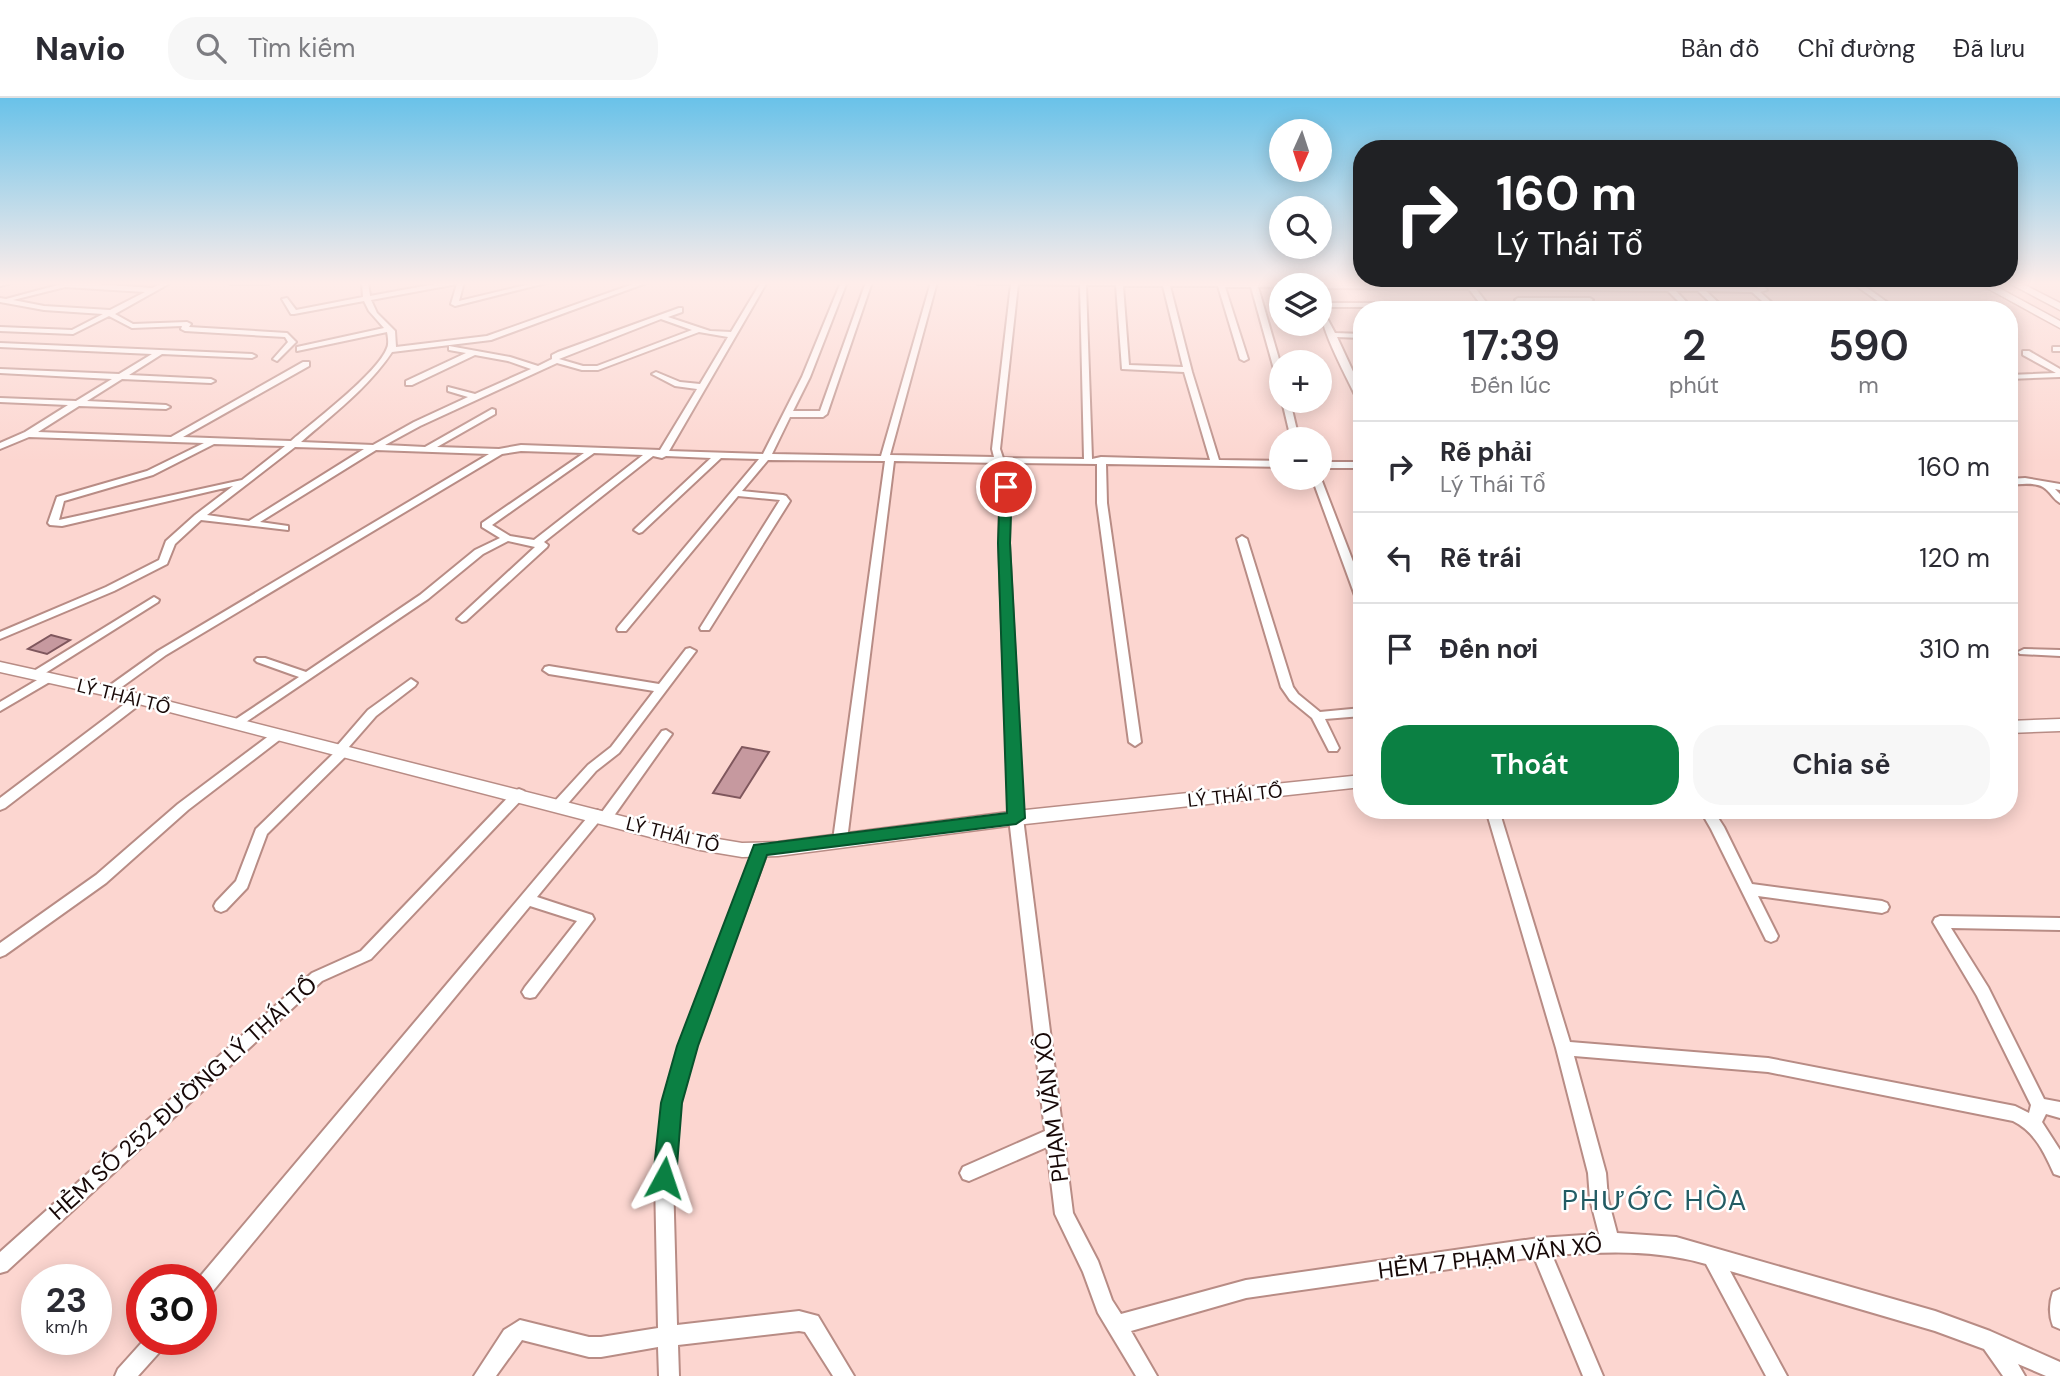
<!DOCTYPE html>
<html lang="vi">
<meta charset="utf-8">
<style>
:root{--surface:#fff;--page:#f7f7f7;--text:#2b2b33;--muted:#7c7c81;--line:#e1e1e2;--accent:#0b8043}
body{margin:0;font-family:"DM Sans",sans-serif;background:var(--page);color:var(--text);height:100vh;display:flex;flex-direction:column;font-size:26px;white-space:nowrap}
*{box-sizing:border-box;margin:0}
p{font-size:23px;color:var(--muted)}
.icon{flex:none;width:38px;height:38px;fill:none;stroke:currentColor;stroke-width:2;stroke-linecap:round;stroke-linejoin:round}
.map{position:relative;flex:1;overflow:hidden}
.details{position:absolute;left:1353px;top:203px;width:665px;height:518px;display:flex;flex-direction:column;background:var(--surface);border-radius:28px;box-shadow:0 4px 18px #0003}
.details>*{flex:none}
.banner{position:absolute;left:1353px;top:42px;width:665px;height:147px;border-radius:28px;box-shadow:0 4px 18px #0003;background:#202124;color:#fff;overflow:hidden}
.needle{width:46px;rotate:183deg}
.fabs{position:absolute;left:1269px;top:21px;display:grid;gap:14px}
.fabs a{display:grid;place-items:center;width:63px;height:63px;border-radius:50%;background:var(--surface);box-shadow:0 4px 18px #0003;font-size:35px}
.speed{position:absolute;left:21px;top:1166px;display:flex;gap:14px;font-size:35px;font-weight:700;text-align:center}
.speed>*{display:grid;place-content:center;width:91px;height:91px;border-radius:50%;background:var(--surface);box-shadow:0 4px 18px #0003;line-height:1}
.speed small{font-size:18px;font-weight:400}
.speed .limit{border:10px solid #d22;background:#fff;color:#111}
.pin{position:absolute;display:grid;place-items:center;width:60px;height:60px;color:#fff;margin:-30px;border:4px solid #fff;border-radius:50%;box-shadow:0 2px 7px #0007}
.me{position:absolute;width:77px;margin:-38px;rotate:5deg;stroke-linejoin:round;filter:drop-shadow(0 0 5px #0008)}
.turn{display:flex;align-items:center;gap:24px;height:147px;padding:0 28px;font-size:32px}
.turn .icon{width:91px;height:91px;stroke-width:2.5}
.turn b{display:block;font-size:49px;line-height:60px}
.eta{display:flex;justify-content:space-evenly;align-items:center;height:119px;text-align:center}
.eta b{font-size:42px;font-weight:600;line-height:49px}
.primary-button{display:flex;gap:14px;margin-top:auto;padding:14px 28px}
.primary-button a{flex:1;height:80px;border-radius:28px;background:var(--accent);color:#fff;font-size:28px;font-weight:600;line-height:80px;text-align:center}
.primary-button a+a{background:var(--page);color:var(--text)}
ul{padding:0;list-style:none}
li{display:flex;align-items:center;gap:21px;height:91px;padding:0 28px;border-top:2px solid var(--line)}
li div{flex:1}
li b{display:block;font-size:26px}
li em{font-style:normal}
header{display:flex;align-items:center;gap:42px;box-sizing:border-box;height:98px;padding:0 35px;background:var(--surface);border-bottom:2px solid var(--line)}
header strong{font-size:33px}
nav{display:flex;gap:38px;margin-inline-start:auto;font-size:24px}
.search{width:490px;height:63px;background:var(--page);display:flex;align-items:center;gap:18px;box-sizing:border-box;padding:0 24px;border-radius:28px;color:var(--muted);font-size:26px}
.map>svg:first-child{display:block}
</style>
<header>
<strong>Navio</strong>
<div class="search"><svg class="icon" aria-label="search" viewBox="0 0 24 24"><circle cx="10" cy="10" r="6"/><path d="M15 15l6 6"/></svg>Tìm kiếm</div>
<nav><a>Bản đồ</a><a>Chỉ đường</a><a>Đã lưu</a></nav>
</header>
<div class="map">
<svg width="2060" height="1278" viewBox="0 0 2060 1278">
<rect width="100%" height="100%" fill="#fcd6d0"/>
<!-- building -->
<path fill="#c6999f" stroke="#7f575d" stroke-width="2" d="M51,537L70,542L47,556L28,551Z
M742,649L769,654L740,700L713,695Z"/>
<g fill="none" stroke-linecap="round" stroke-linejoin="round">
<defs>
<path id="street" d="M0,184H14L0,188Z
M69,184L152,190L164,184H172L115,216L133,226L187,224L191,226L189,229L287,235L296,244L277,263L273,261L288,244L285,239L185,233L181,231L182,228L132,230L109,218L73,236L0,233V229L72,232L103,216L44,212L0,204V200L6,201ZM65,189L145,194L110,212L44,208L13,202Z
M228,184H271L268,186H231Z
M362,184H368L370,198L446,184H464L459,203L538,184H550L455,208L451,206L457,186L371,202L377,215L395,233L396,249L487,238L639,184H649L491,242L392,254C368,290 333,316 301,344L373,347L414,324L468,299L448,293V289L475,296L531,271L508,263L475,257L412,287H406V283L466,255L449,252V248L510,259L538,268L552,261V257L558,254L679,210H682V214L668,219L710,233L731,234L761,184H767L669,353L763,356L802,279L841,184H847L810,279L793,313H820L866,184H872L827,316L823,319H790L772,356L881,358L931,184H937L890,357L994,359L992,351L1011,186H978L975,184H1254L1758,190L1754,184H1761L1767,192L1760,194L1780,212H1772L1752,194L1706,193L1726,212H1718L1698,193H1676L1694,212H1687L1668,193L1476,191L1492,212H1485L1469,191L1320,190V187L1258,189L1281,268V284L1277,282L1251,189H1225L1248,261L1244,263L1240,261L1218,188H1170L1192,274L1219,362L1281,363V369L1106,366L1107,405L1141,644L1135,648L1129,644L1097,405V366L1010,365L1009,445L1023,720L1073,1115L1098,1163L1112,1202L1121,1216L1246,1182L1539,1140L1599,1136L1590,1101L1588,1075L1556,950L1486,712H1499L1570,944L1768,960L2015,1008L2029,1015L2031,1007L1977,898L1933,824L1935,820L1940,818L2060,820V832L1951,830L1988,889L2044,1001L2060,1004V1020L2046,1016L2042,1024L2060,1052V1078L2054,1076C2044,1054 2035,1034 2013,1023L1768,974L1574,958L1606,1075L1608,1101L1617,1135L1676,1139L1935,1213L1990,1233L2060,1264V1278H2046L2018,1266L2025,1278H2003L1984,1251L1935,1233L1730,1173L1787,1278H1766L1706,1166C1654,1151 1605,1154 1552,1157L1603,1278H1583L1534,1159L1246,1200L1131,1233L1157,1278H1136L1098,1215L1083,1174L1055,1116L1047,1049L969,1083L963,1081L960,1075L963,1069L1045,1033L1009,720L999,445L1001,365L894,363L847,742L845,746H835L833,742L885,363L768,362L742,393L783,397L786,398L790,403L709,532H701L700,530L780,402L738,398L626,533H618L617,531L618,529L759,361L721,360L642,434L639,435L634,432L636,430L711,360L666,358L662,360L653,358L544,444L548,447L547,449L466,523L462,524L457,521L535,449L508,443L483,456L428,501L237,630L233,629L231,626L233,623L299,579L257,564L255,562L257,560H265L306,574L420,497L475,452L500,440L482,429V425L584,355L521,353L502,356L166,557L112,596L108,597L102,593L158,553L489,356L376,352L260,424L288,428V432L201,422L175,446L167,466L114,493L0,541V534L106,489L159,462L166,443L195,417L233,388L62,428L50,427L48,425L57,399L147,373L204,345L29,339L0,351V345L25,334L68,307L0,304V300L76,303L112,281L0,275V271L119,276L152,256L0,249V245L252,256L256,258L252,260L162,256L129,277L211,281L215,283L211,285L122,281L87,303L166,307L170,309L166,311L79,308L38,334L171,339L303,264H309V268L183,339L291,343C313,324 378,275 387,250C389,246 388,239 387,234L297,253V249L384,230L369,213L364,203L294,216H291L282,201L287,200L296,212L363,199ZM1018,186L1080,187L1084,361L1003,360L1000,351ZM1086,187H1116L1122,271L1184,274L1210,362L1101,359L1092,361ZM1123,188H1163L1183,269L1129,267ZM661,221L692,232L597,268H583L559,261ZM699,234L728,239L700,286L680,284L656,274L652,276L675,288L697,291L660,352L521,347L499,351L437,349L495,316V312L492,311L425,349L385,347L420,328L557,265L582,272H598ZM214,346L285,348L242,382L59,422L64,403L153,377ZM295,349L364,351L249,423L207,417ZM594,355L643,357L534,442L510,438L492,427Z
M1851,184H1859L1898,212H1890Z
M1518,200H1590L1593,202L1590,204L1516,203L1515,202Z
M1320,205H1420L1424,207L1420,209H1321L1335,235L1362,236V240L1337,239L1362,293V305L1358,303C1347,279 1318,228 1320,205Z
M2053,249H2060V253H2053Z
M2023,253H2029L2060,271V279L2009,281V277L2056,275L2023,257Z
M1282,303H1290L1299,341H1291Z
M1320,364H1362V370H1320Z
M1320,378L1362,487V506L1357,503L1312,380Z
M2025,380L2060,386V392L2055,391L2060,396V405C2053,401 2050,393 2043,389C2035,384 2019,386 2009,387V381Z
M1242,438L1247,441L1293,589L1298,596L1320,614L1362,610V618L1325,621L1339,650L1337,653H1329L1312,620L1290,602L1281,589L1237,441Z
M154,499L159,502L158,504L39,579L35,580L29,576Z
M690,550L696,553L619,655L596,673L564,710H554L552,707L554,704L588,667L611,649L654,593L549,576L543,572L545,569L549,568L659,586L686,551Z
M2024,551L2060,552V558L2020,556L2018,554Z
M49,575L55,579L53,582L0,613V604Z
M411,581L417,585L415,588L376,618L348,650L350,653L348,656L267,736L247,790L226,812L221,814L216,812L214,808L216,804L236,783L256,731L335,654L334,652L336,649L368,612Z
M139,597L145,601L143,604L5,710L0,712V700L135,598Z
M666,632L672,636L611,722L606,724L601,721L537,799L592,817L594,821L535,899L530,900L525,899L522,894L525,889L577,823L530,808L208,1199L201,1201V1181H198L592,714L597,712L602,714L662,633Z
M278,633L282,634L284,637L282,640L188,712L106,785L5,857L0,859V845L96,777L178,706L274,634Z
M519,691L524,693L525,696L524,699L371,861L322,883L7,1173L0,1175V1154L312,875L361,853L514,693Z
M1700,712H1713L1724,729L1752,786L1882,803L1887,805L1889,809L1887,813L1882,815L1758,798L1778,838L1776,842L1771,844L1766,842L1711,731Z
M761,747L766,748L768,752L695,948L680,1005L673,1080L677,1227L799,1213L818,1218L854,1278H833L805,1234L799,1233L678,1247L679,1278H659L658,1249L601,1259H589L522,1242L496,1278H474L504,1232L520,1222L589,1239H601L658,1230L655,1080L664,1005L679,948L754,752L756,748Z
M2060,1191V1231L2053,1228C2049,1218 2049,1205 2053,1194Z
M145,1241H168L165,1248L138,1278H115L118,1271Z"/>
<path id="secondary" d="M1976,184H1988L2060,223V230Z
M2007,184H2019L2060,205V212Z
M0,564L108,588L700,738L742,745L778,744L1016,713L1362,677V689L1016,727L778,758L742,759L700,752L108,598L0,574Z
M2060,621V633L2009,635V623Z"/>
</defs>
<!-- street casing -->
<use href="#street" stroke="#b88c85" stroke-width="4"/>
<!-- secondary casing -->
<use href="#secondary" stroke="#b88c85" stroke-width="3"/>
<!-- street -->
<use href="#street" fill="#fff" fill-rule="evenodd"/>
<!-- secondary -->
<use href="#secondary" fill="#fff" fill-rule="evenodd"/>
</g>
<!-- sky -->
<linearGradient id="sky" x2="0" y2="1"><stop stop-color="#69c2e9"/><stop offset="0.51" stop-color="#feedea"/><stop offset="1" stop-color="#feedea" stop-opacity="0"/></linearGradient>
<rect width="2060" height="363" fill="url(#sky)"/>
<!-- route -->
<path fill="#0b8043" stroke="#07532c" stroke-width="2" d="M1006,386L1012,389L1010,445L1025,720L1016,726L767,757L698,948L682,1005L676,1080L673,1088L664,1091L656,1088L653,1080L661,1005L677,948L754,747L1007,715L998,445L1000,389Z"/>
<g text-anchor="middle" stroke-width="5" stroke-linejoin="round" paint-order="stroke">
<!-- street labels -->
<g font-size="19" fill="#170807" stroke="#fff">
<text transform="translate(124 598) rotate(14)" y="7">LÝ THÁI TỔ</text>
<text transform="translate(1235 697) rotate(-6)" y="7">LÝ THÁI TỔ</text>
<text transform="translate(673 736) rotate(14)" y="7">LÝ THÁI TỔ</text>
</g>
<!-- near-street labels -->
<g font-size="23" fill="#170807" stroke="#fff">
<text transform="translate(183 1000) rotate(-42)" y="8">HẺM SỐ 252 ĐƯỜNG LÝ THÁI TỔ</text>
<text transform="translate(1051 1009) rotate(-97)" y="8">PHẠM VĂN XÔ</text>
<text transform="translate(1490 1159) rotate(-7)" y="8">HẺM 7 PHẠM VĂN XÔ</text>
</g>
<!-- near-quarter labels -->
<g font-size="28" letter-spacing="2" fill="#235c64" stroke="#fff">
<text x="1655" y="1112">PHƯỚC HÒA</text>
</g>
</g>
</svg>
<div class="fabs">
<a><svg class="needle" viewBox="-14 -14 28 28"><path d="M0-13l5 13h-10z" fill="#e53935"/><path d="M0 13l5-13h-10z" fill="#7c7c81"/></svg></a>
<a><svg class="icon" aria-label="search" viewBox="0 0 24 24"><circle cx="10" cy="10" r="6"/><path d="M15 15l6 6"/></svg></a>
<a><svg class="icon" aria-label="layers" viewBox="0 0 24 24"><path d="M12 4l9 5-9 5-9-5zM3 14l9 5 9-5"/></svg></a>
<a>+</a>
<a>−</a>
</div>
<div class="speed"><div>23<small>km/h</small></div><div class="limit">30</div></div>
<div class="pin" style="left:1006px;top:389px;background:#d93025"><svg class="icon" aria-label="arrive" viewBox="0 0 24 24"><path d="M6 21V4h12l-3 4 3 4H6"/></svg></div>
<svg class="me" style="left:664px;top:1080px" viewBox="-20 -20 40 40"><path d="M0-17L14 15 0 8-14 15z" fill="#0b8043" stroke="#fff" stroke-width="4"/></svg>
<div class="banner">
<div class="turn"><svg class="icon" aria-label="right" viewBox="0 0 24 24"><path d="M7 20v-9h11M14 6l5 5-5 5"/></svg><div><b>160 m</b>Lý Thái Tổ</div></div>
</div>
<section class="details">
<div class="eta">
<div><b>17:39</b><p>Đến lúc</p></div>
<div><b>2</b><p>phút</p></div>
<div><b>590</b><p>m</p></div>
</div>
<ul>
<li><svg class="icon" aria-label="right" viewBox="0 0 24 24"><path d="M7 20v-9h11M14 6l5 5-5 5"/></svg><div><b>Rẽ phải</b><p>Lý Thái Tổ</p></div><em>160 m</em></li>
<li><svg class="icon" aria-label="left" viewBox="0 0 24 24"><path d="M17 20v-9H6M10 6l-5 5 5 5"/></svg><div><b>Rẽ trái</b></div><em>120 m</em></li>
<li><svg class="icon" aria-label="arrive" viewBox="0 0 24 24"><path d="M6 21V4h12l-3 4 3 4H6"/></svg><div><b>Đến nơi</b></div><em>310 m</em></li>
</ul>
<div class="primary-button"><a>Thoát</a><a>Chia sẻ</a></div>
</section>
</div>
